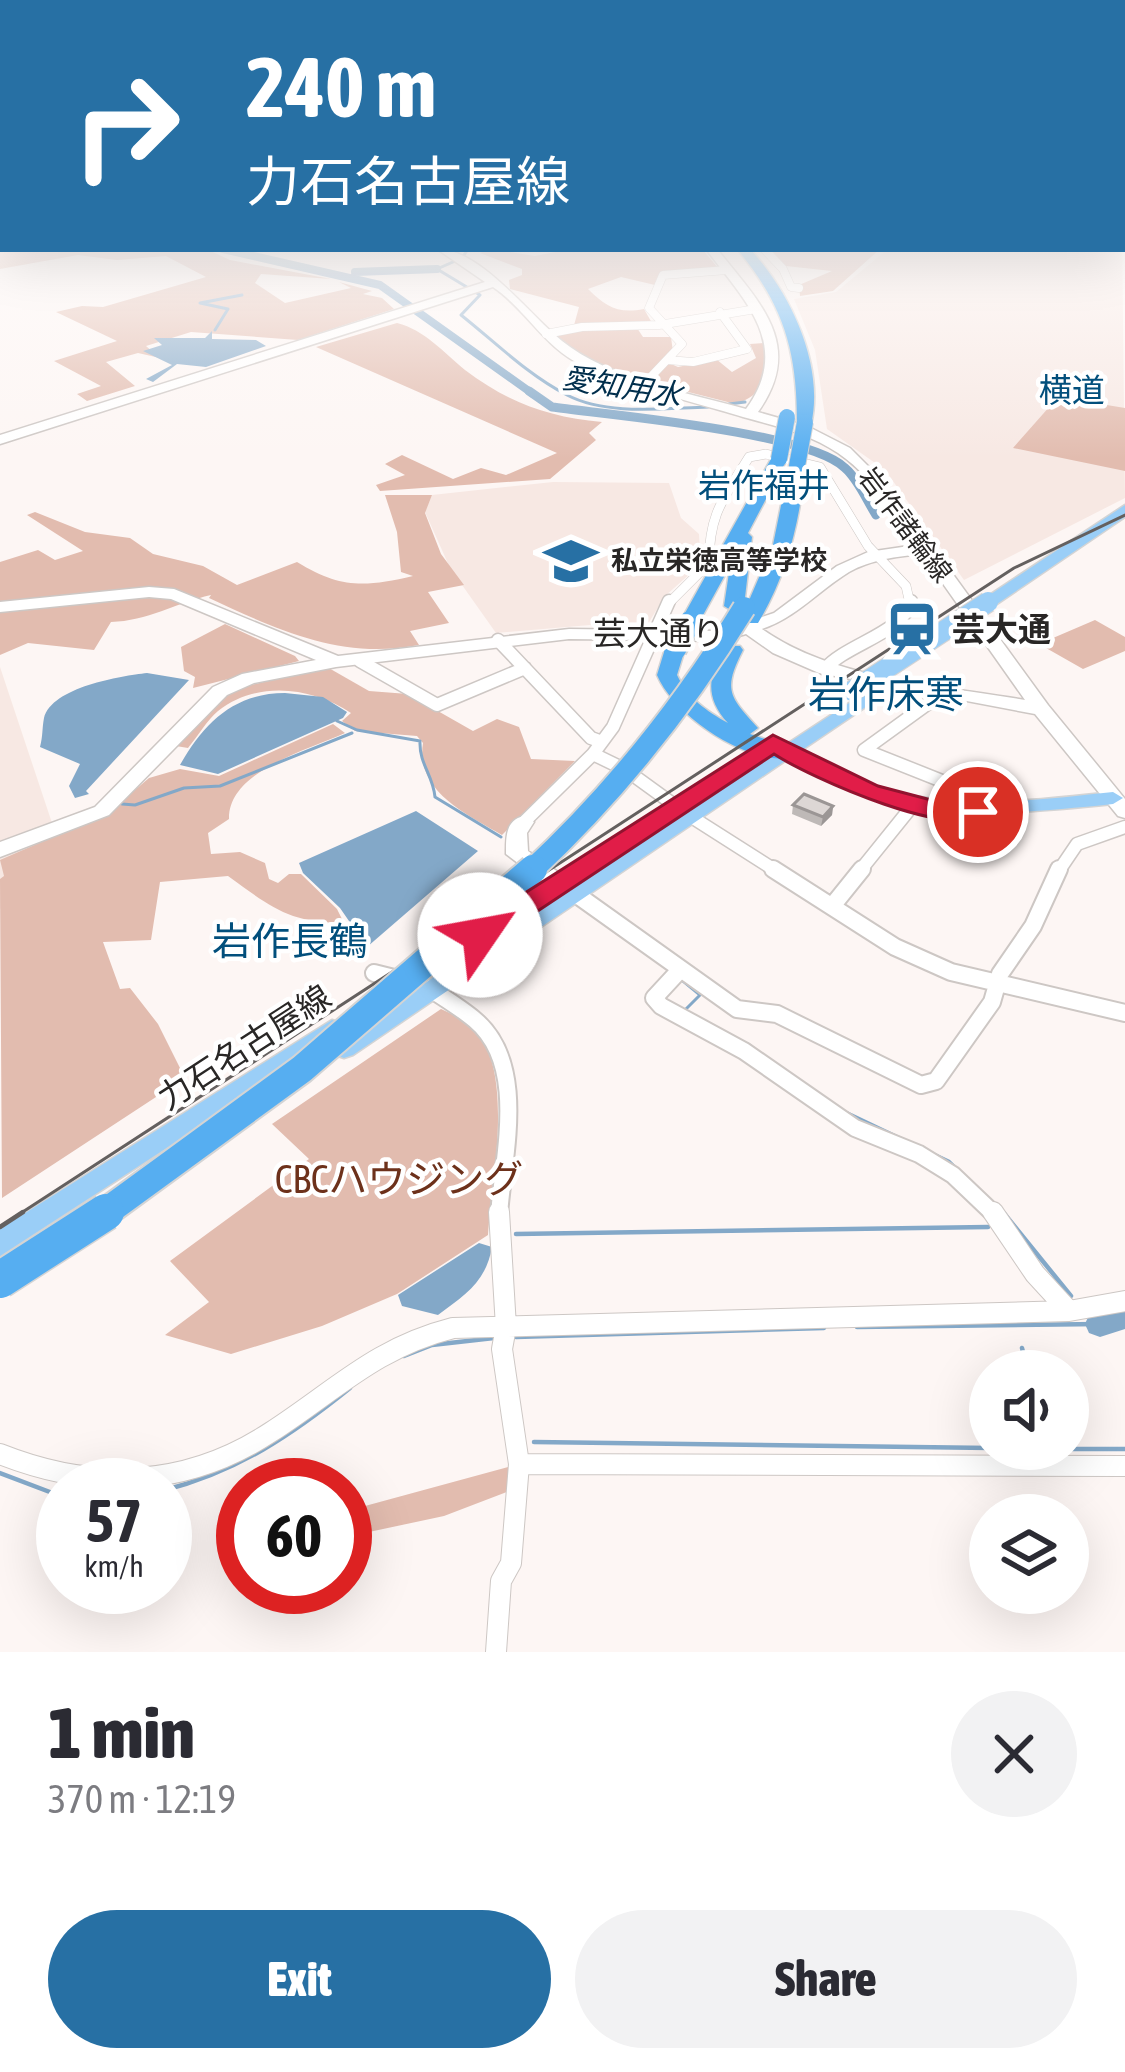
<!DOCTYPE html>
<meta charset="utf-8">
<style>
:root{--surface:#fff;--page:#f2f2f3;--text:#2b2b33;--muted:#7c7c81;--accent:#2770a4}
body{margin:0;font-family:"Asap Condensed","Noto Sans JP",sans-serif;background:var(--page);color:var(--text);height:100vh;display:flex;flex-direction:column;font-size:45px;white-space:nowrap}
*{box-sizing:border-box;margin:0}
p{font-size:39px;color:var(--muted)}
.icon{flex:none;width:66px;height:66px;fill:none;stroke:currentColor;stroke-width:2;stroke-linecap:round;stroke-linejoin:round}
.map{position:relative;height:1652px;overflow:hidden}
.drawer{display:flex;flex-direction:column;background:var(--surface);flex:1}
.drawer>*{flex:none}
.guide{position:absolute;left:0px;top:0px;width:1125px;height:252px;box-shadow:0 12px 48px #0002;background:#2770a4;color:#fff;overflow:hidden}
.fabs{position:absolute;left:969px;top:1350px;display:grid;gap:24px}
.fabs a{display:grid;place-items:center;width:120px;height:120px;border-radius:50%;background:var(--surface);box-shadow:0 12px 48px #0002;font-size:60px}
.speed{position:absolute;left:36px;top:1458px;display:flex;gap:24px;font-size:60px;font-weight:700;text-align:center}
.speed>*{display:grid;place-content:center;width:156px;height:156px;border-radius:50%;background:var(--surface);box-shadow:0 12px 48px #0002;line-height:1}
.speed small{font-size:30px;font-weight:400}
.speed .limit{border:18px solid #d22;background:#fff;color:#111}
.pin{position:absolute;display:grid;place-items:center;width:102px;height:102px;color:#fff;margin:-51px;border:6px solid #fff;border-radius:50%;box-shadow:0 3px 12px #0007}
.me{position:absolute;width:132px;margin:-66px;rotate:57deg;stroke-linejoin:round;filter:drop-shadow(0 0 9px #0008)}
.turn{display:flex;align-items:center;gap:42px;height:252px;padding:0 48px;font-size:54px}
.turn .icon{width:156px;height:156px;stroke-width:2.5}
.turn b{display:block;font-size:84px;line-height:102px}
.round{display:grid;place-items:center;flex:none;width:126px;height:126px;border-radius:63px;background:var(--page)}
.overview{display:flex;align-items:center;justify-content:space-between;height:204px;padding:0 48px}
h1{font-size:72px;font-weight:800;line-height:90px}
.cta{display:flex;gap:24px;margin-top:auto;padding:24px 48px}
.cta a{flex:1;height:138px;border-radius:72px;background:var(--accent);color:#fff;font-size:48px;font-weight:800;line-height:138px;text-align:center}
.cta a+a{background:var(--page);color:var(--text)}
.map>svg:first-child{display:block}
</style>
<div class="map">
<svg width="1125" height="1652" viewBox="0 0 1125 1652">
<rect width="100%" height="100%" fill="#fdf6f4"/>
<!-- built -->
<path fill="#f7e8e3" d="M1122,234L1125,498L964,580L885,470L827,429L815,350L794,299L836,292L888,249H1122Z
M553,482L669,483L681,518L699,534L700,553L692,572L665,596L646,627L590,625L496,633L450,568L425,512L432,495Z
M0,667L69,874L0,909Z"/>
<!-- green -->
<path fill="#e2bcaf" d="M0,249H206L230,260L331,279L261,274L255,283L285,303L351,288L339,282L372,291L363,294L382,298L394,309L298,340L191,332L146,346L160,358L138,353L106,362L135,386L87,401L77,394L101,386L54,361L117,341L56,312L82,306L103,307L206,277L166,256L117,260L78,255L0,269Z
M490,249L535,256L571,249H702L719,269L663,272L655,285L621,277L588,289C606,307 618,314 644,309L652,323L635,325L643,337H671L673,352L664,361L678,367L716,359L732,372L756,358L750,344L765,343C765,374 768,394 735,404C671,387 608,376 554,337L573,329L579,307L510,289L509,280L522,275V269L480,253Z
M770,249H880L833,291L800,296L799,285L832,271L786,266Z
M397,323C425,330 443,352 465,370C509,403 548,417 602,422L589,433L596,440L550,479L380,491L376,485L405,475L385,464L402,455L453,479L481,468L506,475L557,453L316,347Z
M1058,397L1125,408V471L1013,448Z
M385,495H432L425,513L441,554L464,585L428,592L449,623L410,631L419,645C341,660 278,630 209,598L211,595C176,603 147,621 111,622L94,650L28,643L0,655V562L38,550L55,560L83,551L27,515L35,512L85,532L130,538L153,554L203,566L237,585L297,562C341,589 365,587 413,576L401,572L397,532Z
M1095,620L1125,637V651L1083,669L1039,644Z
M225,624L295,656L299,661L193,688L195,677L184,671L181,647Z
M327,667L369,691L408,694L473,731L497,719L519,727L531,759L575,761L502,835C466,814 415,791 423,743L417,736L355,731L342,721L351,713C312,687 257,680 218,711C207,720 198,736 188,748L176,746L220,697L234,689Z
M333,724L345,733C308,750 228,771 229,819L208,833L211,854L240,852L265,863L269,879L278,883L289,874H301L337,909L344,923C289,923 271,907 228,876L160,882L151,940L103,942L120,989L130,988L158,1024L185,1078L2,1198L0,879L4,876L0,860L108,813L149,778L180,769L219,776Z
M441,1009C451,1014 467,1020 474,1028C515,1071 492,1180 488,1235L397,1294L322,1326L231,1354L165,1335L209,1302L170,1261L309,1159L272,1124Z
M519,1464L517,1488L444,1516L369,1532L365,1506Z"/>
<!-- water -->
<path fill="#83a8c8" d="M212,331V339L256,340L266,346L206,367L177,364L153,382L146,379L172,365L143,351L162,345L154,338H205Z
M147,673L189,680L86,791L89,794L75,798L69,786L80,764L40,747C43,736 42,728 44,718C52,687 121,676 147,673Z
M285,693L323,697L347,712L343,718L218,774L180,765C204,722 235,693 285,693Z
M416,811L478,851L367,947L340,908L303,873L299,863Z
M479,1243L492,1247C486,1282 465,1295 438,1315L402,1306L398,1295Z"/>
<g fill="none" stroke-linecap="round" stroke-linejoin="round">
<!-- stream-far1 -->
<path stroke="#83a8c8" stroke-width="3" d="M468,249L462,258L437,269L480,295L461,315C495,342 528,375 567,395C607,416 665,408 708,407
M215,330L228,309L200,303L242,295
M729,404L745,402
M337,721L357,730L420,741C419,764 433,775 435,797L501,837
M122,804L135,805L184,788L220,786L352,733
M683,981L700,995L685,1010
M748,1044L764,1056
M846,1112L949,1161L1005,1215"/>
<!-- stream -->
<path stroke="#83a8c8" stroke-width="4.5" d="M1003,1212L1071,1296
M516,1234L988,1227
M857,1327L1100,1324
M516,1337L824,1328
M1022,1348L1028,1371
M404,1356L432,1345L494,1338
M534,1442L990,1448
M1068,1449H1125
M0,1473L63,1497
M165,1490C237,1472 293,1434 350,1388"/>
<!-- canal-far1 -->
<path stroke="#83a8c8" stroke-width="8" d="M223,249L380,285L533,394
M355,272L437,269"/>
<!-- canal -->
<path stroke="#83a8c8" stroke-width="9" d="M529,391L552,407C610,415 808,432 845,468C858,479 867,501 876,515"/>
<!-- river -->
<path fill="#83a8c8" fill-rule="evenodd" d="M1125,1303V1329L1100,1337L1089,1333L1085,1324L1089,1315Z"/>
<defs>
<path id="street-far4" d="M764,249L783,269L791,287L799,288
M546,334L582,327L659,325L756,309
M667,360L693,362L747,349L720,312
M644,384L682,344L649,308L663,275L727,270"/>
<path id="street-far3" d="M668,604L709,563C709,513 724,498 749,457L766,454L820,467L868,546L906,586L910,604"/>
<path id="street-far2" d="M498,640L591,738L602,742
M360,661L437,705L525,668
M825,669C846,644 904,633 911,601
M944,692L864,750L942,781L954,791L955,811
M593,754L626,770L677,807
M690,816L778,872
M524,822L593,754L613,727L669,601
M859,872L913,805
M1058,872L1077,844L1125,827"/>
<path id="street-far1" d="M773,869L895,947L951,972L1125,1013
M573,892L737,1009L777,1014L921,1085L936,1081L992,1002L1000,974L1033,926L1059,869
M833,905L862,869
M679,971L654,998L661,1006L744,1051L855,1128L919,1154L953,1175L995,1215
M374,973L402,980
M429,988C444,998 461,1008 475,1020C528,1065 503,1155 499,1215"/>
<path id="street" d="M993,1212L1035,1274L1069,1311
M0,1454C93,1491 186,1488 271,1432C336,1390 375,1348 453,1328L1069,1311L1125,1301
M519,1464L1125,1466
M496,1652L501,1581L511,1563L519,1464L502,1349L506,1327L499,1212"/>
<path id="secondary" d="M437,249C481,249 530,316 562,341C609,379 689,393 746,409C793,345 744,300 706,249H717C759,302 806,345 758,412L807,426L850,448L891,489L1048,705L1125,799V818L1118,816L1035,714L819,673L773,653L746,634L722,641L569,639L336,667L254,683L227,695L109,815L0,857V842L95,807L213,687L242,674L316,660L171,599L149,597L0,612V602L149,587L174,589L338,656L569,629L721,631L774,613L837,566L868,552L916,545C894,514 871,475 838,453C810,434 776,426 743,417C690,401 635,388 584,366C545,349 527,310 493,287L0,444V435L485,282ZM922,554L1025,700C939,685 834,680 762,629C797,617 818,591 849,572C872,559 896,557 922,554Z
M524,816L534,822L527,833L528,851L568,879L571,884L568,889H552L506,854C506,838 505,820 524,816Z"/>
<path id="primary" d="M1125,505V517L994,606H982L979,602Z
M866,692L875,698L873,702L799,752C836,770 873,788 914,796C980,808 1047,799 1113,792L1123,798L1113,804C978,818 911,821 785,761L353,1055L344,1058L335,1055L332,1049L335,1043L467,955L450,963L442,961L438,955L442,949L526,896H542L543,904Z
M332,1020L341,1023L344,1029L341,1035L0,1256V1229Z"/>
<path id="highway" d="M737,249H750C790,292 825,365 811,425L797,422C797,350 783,304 737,249Z
M779,454L787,459L748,533L752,537L744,606L734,612L724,606L730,566L697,626H683L680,622L771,459Z
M797,461L805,466C800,521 787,575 758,623H744L741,619L773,545L789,466Z
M675,643L685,649L677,675C688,698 706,711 728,723C704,697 708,674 726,646H740L743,650C722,691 730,697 758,728L750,734L792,748L795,753L792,758C747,765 674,716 657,675L665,649Z"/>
</defs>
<!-- street-far4 casing -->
<use href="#street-far4" stroke="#cdc7c4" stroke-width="9"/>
<!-- street-far3 casing -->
<use href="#street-far3" stroke="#cdc7c4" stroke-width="10"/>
<!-- street-far2 casing -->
<use href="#street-far2" stroke="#cdc7c4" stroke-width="15"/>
<!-- street-far1 casing -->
<use href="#street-far1" stroke="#cdc7c4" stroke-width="20"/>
<!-- street casing -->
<use href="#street" stroke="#cdc7c4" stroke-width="22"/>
<!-- secondary casing -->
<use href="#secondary" stroke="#cdc7c4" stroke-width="3"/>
<!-- primary casing -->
<use href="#primary" stroke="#d4d4d4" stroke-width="3"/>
<!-- highway casing -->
<use href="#highway" stroke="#d4d4d4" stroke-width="3"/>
<!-- street-far4 -->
<use href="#street-far4" stroke="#fff" stroke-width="8"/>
<!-- street-far3 -->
<use href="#street-far3" stroke="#fff" stroke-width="9"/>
<!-- street-far2 -->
<use href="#street-far2" stroke="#fff" stroke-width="12"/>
<!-- street-far1 -->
<use href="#street-far1" stroke="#fff" stroke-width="16"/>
<!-- street -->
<use href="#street" stroke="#fff" stroke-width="20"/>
<!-- secondary -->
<use href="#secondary" fill="#fff" fill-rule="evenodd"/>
<!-- primary -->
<use href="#primary" fill="#9acef7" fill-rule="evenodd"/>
<!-- highway -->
<use href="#highway" fill="#56aef1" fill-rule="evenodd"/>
<!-- tram-far1 -->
<path stroke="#64605f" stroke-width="3" d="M18,1215L1014,568L1125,515"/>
<!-- tram -->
<path stroke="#64605f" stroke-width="4.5" d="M0,1227L23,1212"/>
<defs>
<path id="primary-bridge" d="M852,691L988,602"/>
<path id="highway-bridge-far3" d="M779,459L787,417
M797,466L805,422"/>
<path id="highway-bridge-far2" d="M675,649L690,622
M530,872C614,794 684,706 744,608"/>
<path id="highway-bridge-far1" d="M102,1215L302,1069L533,869"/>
<path id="highway-bridge" d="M0,1280L106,1212"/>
</defs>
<!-- primary-bridge casing -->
<use href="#primary-bridge" stroke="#d4d4d4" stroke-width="22" stroke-linecap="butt"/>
<!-- highway-bridge-far3 casing -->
<use href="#highway-bridge-far3" stroke="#d4d4d4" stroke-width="18" stroke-linecap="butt"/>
<!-- highway-bridge-far2 casing -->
<use href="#highway-bridge-far2" stroke="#d4d4d4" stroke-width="26" stroke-linecap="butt"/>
<!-- highway-bridge-far1 casing -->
<use href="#highway-bridge-far1" stroke="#d4d4d4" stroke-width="32" stroke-linecap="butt"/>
<!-- highway-bridge casing -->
<use href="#highway-bridge" stroke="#d4d4d4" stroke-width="39" stroke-linecap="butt"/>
<!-- primary-bridge -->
<use href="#primary-bridge" stroke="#9acef7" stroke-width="20"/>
<!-- highway-bridge-far3 -->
<use href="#highway-bridge-far3" stroke="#56aef1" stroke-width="16"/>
<!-- highway-bridge-far2 -->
<use href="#highway-bridge-far2" stroke="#56aef1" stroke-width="22"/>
<!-- highway-bridge-far1 -->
<use href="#highway-bridge-far1" stroke="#56aef1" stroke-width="28"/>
<!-- highway-bridge -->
<use href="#highway-bridge" stroke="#56aef1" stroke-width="36"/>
</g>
<!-- wall -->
<path fill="#beb9b7" d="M793,805L833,806L832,815L821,826L792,814Z"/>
<!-- shaded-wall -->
<path fill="#9b9695" d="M833,806L832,815L821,826L823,817Z"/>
<!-- building -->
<path fill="#ddd7d5" stroke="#9b9695" stroke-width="3" d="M804,794L833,806L823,817L793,805Z"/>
<!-- sky -->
<linearGradient id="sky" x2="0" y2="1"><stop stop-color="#7fafdb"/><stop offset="0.5" stop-color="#fefbfa"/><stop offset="1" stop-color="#fefbfa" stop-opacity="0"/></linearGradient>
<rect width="1125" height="459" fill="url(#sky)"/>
<!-- route -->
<path fill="#e11d48" stroke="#92132f" stroke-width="3" d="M773,735L878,786L935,801L978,804L992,812C959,845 809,777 774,754L491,942H470L465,935L470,928Z"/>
<!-- icons -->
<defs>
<symbol id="school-bare" viewBox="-9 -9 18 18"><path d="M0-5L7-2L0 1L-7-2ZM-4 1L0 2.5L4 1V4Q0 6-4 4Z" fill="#2770a4" stroke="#fff" stroke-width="2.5" paint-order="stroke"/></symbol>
<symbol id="station-bare" viewBox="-9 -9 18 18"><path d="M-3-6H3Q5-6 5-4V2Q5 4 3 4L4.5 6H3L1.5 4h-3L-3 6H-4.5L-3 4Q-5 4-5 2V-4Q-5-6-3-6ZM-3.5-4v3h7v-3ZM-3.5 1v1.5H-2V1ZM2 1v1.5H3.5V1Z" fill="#2770a4" stroke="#fff" stroke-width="2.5" paint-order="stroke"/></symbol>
</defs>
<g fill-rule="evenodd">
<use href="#school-bare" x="533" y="523" width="76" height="76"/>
<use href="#station-bare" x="874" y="591" width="76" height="76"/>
</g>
<g text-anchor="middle" stroke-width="9" stroke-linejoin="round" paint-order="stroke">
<!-- far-street labels -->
<g font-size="27" fill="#292726" stroke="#fff">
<text transform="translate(905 525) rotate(53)" y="9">岩作諸輪線</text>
</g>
<!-- far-poi labels -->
<g font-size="27" font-weight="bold" fill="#292726" stroke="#fff" text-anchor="start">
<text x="611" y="570">私立栄徳高等学校</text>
</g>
<!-- far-water labels -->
<g font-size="30" font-style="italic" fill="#002e4c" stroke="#fff">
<text transform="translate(622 387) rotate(9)" y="10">愛知用水</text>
</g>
<!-- far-quarter labels -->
<g font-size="33" fill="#024f7c" stroke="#fff">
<text x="1072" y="402">横道</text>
<text x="764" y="497">岩作福井</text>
</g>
<!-- poi labels -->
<g font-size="33" font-weight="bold" fill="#292726" stroke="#fff" text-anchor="start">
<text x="952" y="641">芸大通</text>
</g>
<!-- street labels -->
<g font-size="33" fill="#292726" stroke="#fff">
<text x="659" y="645">芸大通り</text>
<text transform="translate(244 1047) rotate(-33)" y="12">力石名古屋線</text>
</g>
<!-- quarter labels -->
<g font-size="39" fill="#024f7c" stroke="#fff">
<text x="886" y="708">岩作床寒</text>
<text x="290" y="955">岩作長鶴</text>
</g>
<!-- near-park labels -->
<g font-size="39" fill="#6d311b" stroke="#fff">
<text x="399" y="1193">CBCハウジング</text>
</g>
</g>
</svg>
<div class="fabs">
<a><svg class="icon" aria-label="sound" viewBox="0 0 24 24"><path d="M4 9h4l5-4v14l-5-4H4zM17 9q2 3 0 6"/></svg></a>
<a><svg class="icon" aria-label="layers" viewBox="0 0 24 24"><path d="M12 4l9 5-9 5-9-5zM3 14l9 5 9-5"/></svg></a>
</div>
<div class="speed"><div>57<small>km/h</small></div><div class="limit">60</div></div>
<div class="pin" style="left:978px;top:812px;background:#d93025"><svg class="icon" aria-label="arrive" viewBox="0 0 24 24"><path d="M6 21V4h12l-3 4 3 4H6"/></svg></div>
<svg class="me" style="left:480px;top:935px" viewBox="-20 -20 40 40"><circle r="19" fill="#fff"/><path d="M0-13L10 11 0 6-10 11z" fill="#e11d48"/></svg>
<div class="guide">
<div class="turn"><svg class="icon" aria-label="right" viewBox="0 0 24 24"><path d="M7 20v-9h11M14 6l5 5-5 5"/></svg><div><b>240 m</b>力石名古屋線</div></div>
</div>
</div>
<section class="drawer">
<div class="overview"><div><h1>1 min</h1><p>370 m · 12:19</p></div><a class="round"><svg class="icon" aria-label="close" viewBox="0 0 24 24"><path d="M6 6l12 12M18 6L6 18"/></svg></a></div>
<div class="cta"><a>Exit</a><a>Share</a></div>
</section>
